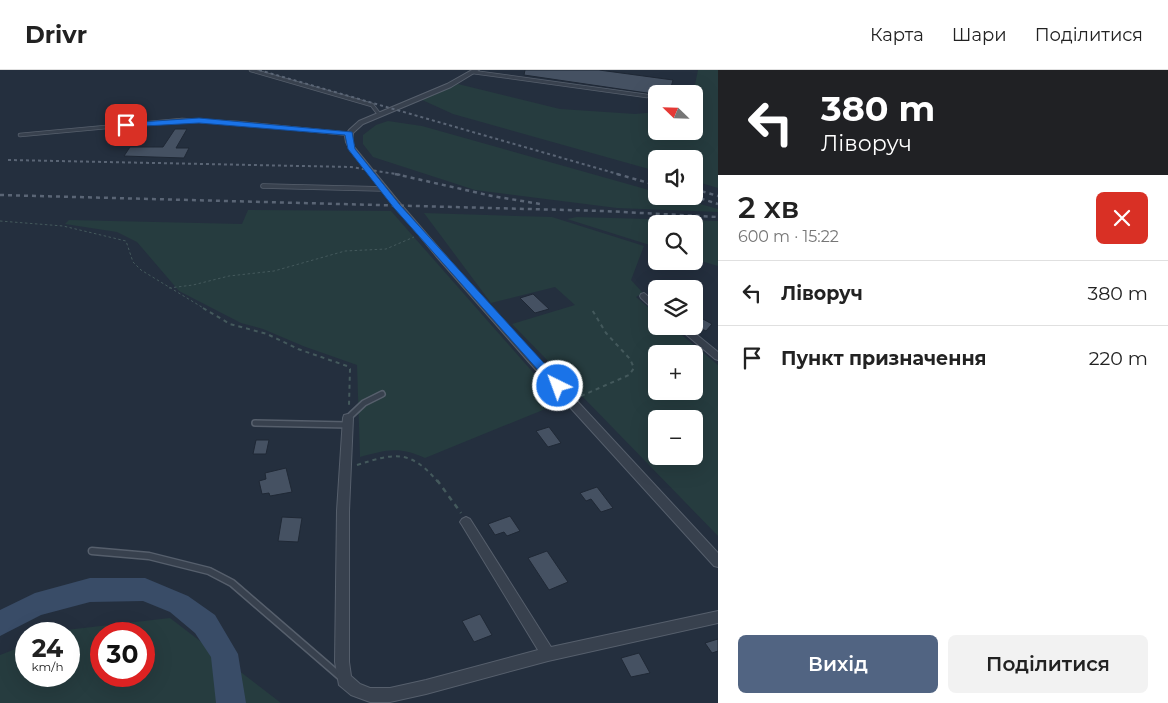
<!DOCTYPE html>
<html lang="uk">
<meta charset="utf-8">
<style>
:root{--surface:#fff;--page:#f2f2f2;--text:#222;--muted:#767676;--line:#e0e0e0;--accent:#516482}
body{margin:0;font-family:Montserrat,sans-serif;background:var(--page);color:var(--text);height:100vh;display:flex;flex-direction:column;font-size:19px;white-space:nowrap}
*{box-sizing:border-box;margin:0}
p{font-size:16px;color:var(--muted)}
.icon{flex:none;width:28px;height:28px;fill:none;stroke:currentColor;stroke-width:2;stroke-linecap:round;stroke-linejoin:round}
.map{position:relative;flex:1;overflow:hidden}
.side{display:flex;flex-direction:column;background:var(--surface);width:450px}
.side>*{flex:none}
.hud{background:#202124;color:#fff;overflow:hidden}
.needle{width:32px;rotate:293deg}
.fabs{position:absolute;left:648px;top:15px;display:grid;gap:10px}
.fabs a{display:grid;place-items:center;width:55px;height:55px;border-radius:8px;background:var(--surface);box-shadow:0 5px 20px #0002;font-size:25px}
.speed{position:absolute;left:15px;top:552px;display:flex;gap:10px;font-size:25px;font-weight:700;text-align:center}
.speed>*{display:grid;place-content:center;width:65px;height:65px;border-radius:50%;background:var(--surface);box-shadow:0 5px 20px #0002;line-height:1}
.speed small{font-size:12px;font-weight:400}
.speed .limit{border:8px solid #d22;background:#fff;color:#111}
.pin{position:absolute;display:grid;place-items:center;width:42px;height:42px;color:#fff;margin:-21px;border-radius:10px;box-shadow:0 2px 8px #0006}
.me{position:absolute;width:55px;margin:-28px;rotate:318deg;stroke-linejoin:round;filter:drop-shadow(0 0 4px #0008)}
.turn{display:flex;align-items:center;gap:18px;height:105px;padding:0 20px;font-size:22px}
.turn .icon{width:65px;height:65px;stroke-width:2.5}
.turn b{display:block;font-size:35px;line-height:42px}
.round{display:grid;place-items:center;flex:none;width:52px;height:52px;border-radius:8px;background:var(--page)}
.overview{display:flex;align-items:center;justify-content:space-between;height:85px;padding:0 20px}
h1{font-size:30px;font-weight:600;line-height:38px}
.button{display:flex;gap:10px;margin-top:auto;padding:10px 20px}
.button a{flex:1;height:58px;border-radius:8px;background:var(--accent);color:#fff;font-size:20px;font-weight:600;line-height:58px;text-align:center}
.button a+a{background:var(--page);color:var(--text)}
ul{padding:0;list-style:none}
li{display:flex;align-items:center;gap:15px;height:65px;padding:0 20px;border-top:1px solid var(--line)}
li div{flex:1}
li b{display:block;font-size:19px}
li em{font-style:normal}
header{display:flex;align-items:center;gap:30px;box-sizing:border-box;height:70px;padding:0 25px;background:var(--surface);border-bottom:1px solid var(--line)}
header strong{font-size:24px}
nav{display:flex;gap:28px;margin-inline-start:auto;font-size:18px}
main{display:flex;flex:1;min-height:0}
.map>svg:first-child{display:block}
</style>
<header>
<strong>Drivr</strong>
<nav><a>Карта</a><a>Шари</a><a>Поділитися</a></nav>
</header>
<main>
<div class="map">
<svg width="718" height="633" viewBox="0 0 718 633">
<rect width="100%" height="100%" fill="#242f3e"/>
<!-- green -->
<path fill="#263c3f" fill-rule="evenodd" d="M698,0H718V118L694,111V89H656V101L453,44L420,29L458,14L560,39L635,44L656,42V61H694L693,24Z
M388,51L422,56L656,122V126H671L718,139V142L617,138L475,120L373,87L363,74V65L376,55Z
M248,140L391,141L560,333L425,388C398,376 387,380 360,387L357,295L303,276L263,259L241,253L179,221L137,172L117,162L65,154L69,150L242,154Z
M424,143L552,147L644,176L631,210L643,223L636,227L656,244V256H671L718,295V466L512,254L575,235L555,217L491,233ZM656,284H694V321H656ZM656,349H694V386H656Z
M577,147L718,151V196L694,189V154H656V177L567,149Z
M170,548L281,633H0V585L26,575V606H69V564H56L66,560ZM101,564H144V606H101Z"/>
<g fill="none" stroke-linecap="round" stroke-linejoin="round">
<!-- river -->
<path fill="#394c67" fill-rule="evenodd" d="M90,508H145L188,526L215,545L238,584L246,633H216L211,587L195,563L170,542L143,531L90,532L41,545L0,566V540L35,523Z"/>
</g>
<!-- building -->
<path fill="#455162" stroke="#1f2835" d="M525,0H599L673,10L669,24H654L524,5Z
M175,59H187L176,78H189L184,88L124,86L130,77H163Z
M533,224L549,239L535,243L520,228Z
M701,248L712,254L706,261L694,255Z
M549,357L561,373L548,377L536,361Z
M256,370H269L266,384H253Z
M286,398L292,422L270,426L269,423L262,424L259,411L266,409L265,403Z
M597,417L613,438L601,442L591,429L586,431L580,423Z
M510,446L520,461L507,466L504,462L495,465L488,454Z
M282,447L302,448L298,472L278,471Z
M547,481L568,512L549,520L528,488Z
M480,544L492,565L474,572L462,551Z
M718,569V581L712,583L705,573Z
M639,583L650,603L631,607L621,588Z"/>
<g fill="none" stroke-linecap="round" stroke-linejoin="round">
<defs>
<path id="service-far3" d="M251,0L372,35L379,44
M473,2L647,26
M20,65L182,50L238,53L349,64"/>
<path id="service-far2" d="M263,116L384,119"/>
<path id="service-far1" d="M348,348L364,333L382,324
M255,353L348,355"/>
<path id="service" d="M92,481L149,486L209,501L232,513L342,608"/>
<path id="minor" d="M472,0H479L451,17L363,54L353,63L352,70L354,77L398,131L488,235L718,483V497L714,496L528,291L437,187L350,80L346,72L345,66L349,60L359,51L447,14Z
M644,223L656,233V240L653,239L641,228L640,226L641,224Z
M676,256H686L718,282V290L715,289Z
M348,344L352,345L353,348L349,441V592L351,606L360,614L370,618H390L426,610L538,580L462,455L460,452L462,449L466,447L470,449L551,577L718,541V553L548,591L426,624L390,632H370L351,625L339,615L335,592L337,441L343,348L344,345Z"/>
</defs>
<!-- service-far3 casing -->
<use href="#service-far3" stroke="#565f6c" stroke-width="4.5"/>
<!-- service-far2 casing -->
<use href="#service-far2" stroke="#565f6c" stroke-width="5.5"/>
<!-- service-far1 casing -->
<use href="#service-far1" stroke="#565f6c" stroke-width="8"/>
<!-- service casing -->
<use href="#service" stroke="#565f6c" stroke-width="9"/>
<!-- minor casing -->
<use href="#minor" stroke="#565f6c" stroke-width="2"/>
<!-- path-far2 -->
<path stroke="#44595c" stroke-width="1" stroke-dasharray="2.5 2.5" stroke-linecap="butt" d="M0,151L63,156L126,171L133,192L141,200L205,239
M169,218L193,215L229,206L274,201L345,181L386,179L414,167"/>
<!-- path-far1 -->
<path stroke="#44595c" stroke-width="2" stroke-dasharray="4 4" stroke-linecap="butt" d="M203,238L230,254L267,264L298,279L347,296L350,299L349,335
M581,326L629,305L634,298L630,289L606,263L591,238
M357,395C395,383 410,379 438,412"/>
<!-- path -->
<path stroke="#44595c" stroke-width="2.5" stroke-dasharray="5 5" stroke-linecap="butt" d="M437,410L461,443"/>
<!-- service-far3 -->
<use href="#service-far3" stroke="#38414e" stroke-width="3"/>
<!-- service-far2 -->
<use href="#service-far2" stroke="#38414e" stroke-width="4"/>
<!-- service-far1 -->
<use href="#service-far1" stroke="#38414e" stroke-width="5"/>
<!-- service -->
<use href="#service" stroke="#38414e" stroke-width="6"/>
<!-- minor -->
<use href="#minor" fill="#38414e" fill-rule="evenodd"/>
<!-- rail-far1 -->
<path stroke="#5a6575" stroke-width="2" stroke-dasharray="3 3" stroke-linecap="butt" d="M259,0L621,105
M8,90L351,97L402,105"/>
<!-- rail -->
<path stroke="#5a6575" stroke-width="2.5" stroke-dasharray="4 4" stroke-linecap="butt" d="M395,104L492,126L540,134
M617,104L656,115
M694,119L718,126
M0,125L604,141L718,147
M693,126L718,134"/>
</g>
<!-- route -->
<path fill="#1a73e8" stroke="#114b97" d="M199,48L352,62L355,79L400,135L562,313L564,316L562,318H554L394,138L348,79L345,65L199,53L126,57L123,55L126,53Z"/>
</svg>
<div class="fabs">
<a><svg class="needle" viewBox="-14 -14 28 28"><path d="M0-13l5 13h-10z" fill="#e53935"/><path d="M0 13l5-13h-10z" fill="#767676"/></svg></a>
<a><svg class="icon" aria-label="sound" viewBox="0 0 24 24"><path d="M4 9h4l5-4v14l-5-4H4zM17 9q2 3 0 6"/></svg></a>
<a><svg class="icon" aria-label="search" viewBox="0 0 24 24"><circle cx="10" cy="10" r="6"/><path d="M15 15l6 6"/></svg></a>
<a><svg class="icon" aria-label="layers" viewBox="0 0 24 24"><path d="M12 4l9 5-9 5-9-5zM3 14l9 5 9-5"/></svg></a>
<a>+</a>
<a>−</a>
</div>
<div class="speed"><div>24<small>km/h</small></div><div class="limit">30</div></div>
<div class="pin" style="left:126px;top:55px;background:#d93025"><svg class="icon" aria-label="arrive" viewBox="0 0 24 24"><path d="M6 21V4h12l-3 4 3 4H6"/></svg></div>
<svg class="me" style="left:558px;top:316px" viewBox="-20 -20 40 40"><circle r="17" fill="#1a73e8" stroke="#fff" stroke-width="3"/><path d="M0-11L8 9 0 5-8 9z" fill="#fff"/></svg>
</div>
<section class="side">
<div class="hud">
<div class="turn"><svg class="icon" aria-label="left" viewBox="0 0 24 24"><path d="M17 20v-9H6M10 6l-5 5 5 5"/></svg><div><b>380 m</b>Ліворуч</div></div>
</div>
<div class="overview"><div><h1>2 хв</h1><p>600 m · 15:22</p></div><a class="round" style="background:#d93025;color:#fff"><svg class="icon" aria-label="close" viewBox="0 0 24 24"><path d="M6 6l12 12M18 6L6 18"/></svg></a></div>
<ul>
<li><svg class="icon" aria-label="left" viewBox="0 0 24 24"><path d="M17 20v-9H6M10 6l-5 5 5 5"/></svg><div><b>Ліворуч</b></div><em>380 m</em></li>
<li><svg class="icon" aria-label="arrive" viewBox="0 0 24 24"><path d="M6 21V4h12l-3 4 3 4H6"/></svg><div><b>Пункт призначення</b></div><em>220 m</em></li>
</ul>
<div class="button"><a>Вихід</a><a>Поділитися</a></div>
</section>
</main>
